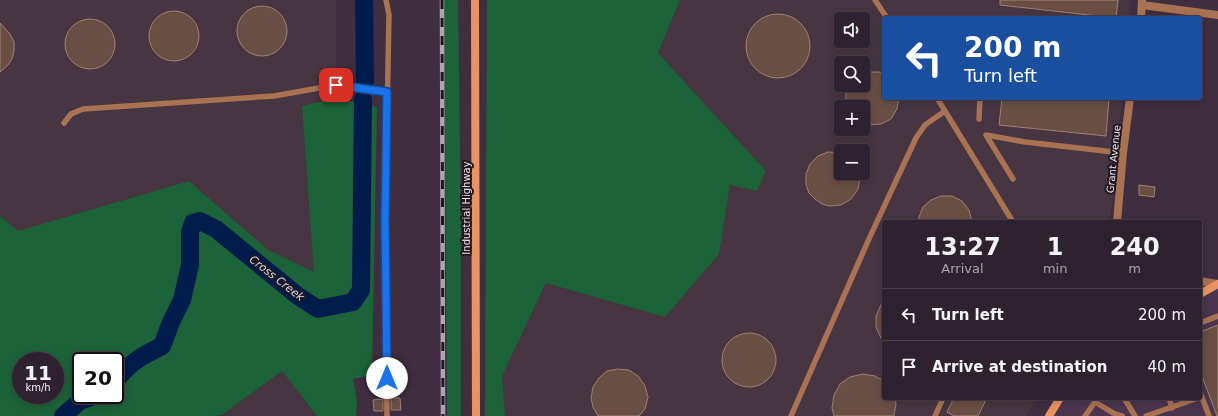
<!DOCTYPE html>
<meta charset="utf-8">
<style>
:root{--surface:#2f2230;--page:#3b2f3c;--text:#f1f3f6;--muted:#a7a4ab;--line:#4a3f4c}
body{margin:0;font-family:"DejaVu Sans",sans-serif;background:var(--page);color:var(--text);height:100vh;display:flex;flex-direction:column;font-size:15px;white-space:nowrap}
*{box-sizing:border-box;margin:0}
p{font-size:13px;color:var(--muted)}
.icon{flex:none;width:22px;height:22px;fill:none;stroke:currentColor;stroke-width:2;stroke-linecap:round;stroke-linejoin:round}
.map{position:relative;flex:1;overflow:hidden}
.side{position:absolute;left:882px;top:220px;width:320px;height:180px;display:flex;flex-direction:column;background:var(--surface);border-radius:4px;box-shadow:0 2px 10px #0003,0 0 0 1px var(--line)}
.side>*{flex:none}
.top-card{position:absolute;left:882px;top:16px;width:320px;height:84px;border-radius:4px;box-shadow:0 2px 10px #0003,0 0 0 1px var(--line);background:#1a4fa0;color:#fff;overflow:hidden}
.tools{position:absolute;left:834px;top:12px;display:grid;gap:8px}
.tools a{display:grid;place-items:center;width:36px;height:36px;border-radius:4px;background:var(--surface);box-shadow:0 2px 10px #0003,0 0 0 1px var(--line);font-size:20px}
.speed{position:absolute;left:12px;top:352px;display:flex;gap:8px;font-size:20px;font-weight:700;text-align:center}
.speed>*{display:grid;place-content:center;width:52px;height:52px;border-radius:50%;background:var(--surface);box-shadow:0 2px 10px #0003,0 0 0 1px var(--line);line-height:1}
.speed small{font-size:10px;font-weight:400}
.speed .limit{border:2px solid #111;border-radius:6px;background:#fff;color:#111}
.pin{position:absolute;display:grid;place-items:center;width:34px;height:34px;color:#fff;margin:-17px;border-radius:8px;box-shadow:0 2px 6px #0006}
.me{position:absolute;width:44px;margin:-22px;rotate:0deg;stroke-linejoin:round;filter:drop-shadow(0 0 3px #0008)}
.turn{display:flex;align-items:center;gap:14px;height:84px;padding:0 16px;font-size:18px}
.turn .icon{width:52px;height:52px;stroke-width:2.5}
.turn b{display:block;font-size:28px;line-height:34px}
.eta{display:flex;justify-content:space-evenly;align-items:center;height:68px;text-align:center}
.eta b{font-size:24px;font-weight:700;line-height:28px}
ul{padding:0;list-style:none}
li{display:flex;align-items:center;gap:12px;height:52px;padding:0 16px;border-top:1px solid var(--line)}
li div{flex:1}
li b{display:block;font-size:15px}
li em{font-style:normal}
.map>svg:first-child{display:block}
</style>
<div class="map">
<svg width="1218" height="416" viewBox="0 0 1218 416">
<rect width="100%" height="100%" fill="#3f2d40"/>
<!-- built -->
<path fill="#4b354d" d="M1218,284V416H1049L1060,398H1200V294Z"/>
<!-- industrial -->
<path fill="#473641" fill-rule="evenodd" d="M0,0H336V98L302,106L315,273L268,250L189,181L18,231L0,216Z
M680,0H1131L1129,18H884V98H1122L1110,222H884V398H1036L1026,416H505L502,376L546,283L665,317L719,254L730,185L757,191L766,171L658,53ZM841,19H863V41H841ZM841,63H863V85H841ZM841,107H863V129H841ZM841,151H863V173H841Z
M282,371L317,416H213L222,415Z"/>
<!-- green -->
<path fill="#1d6339" fill-rule="evenodd" d="M444,0H458L461,228V416H447Z
M487,0H680L658,53L766,171L757,191L730,185L719,254L665,317L546,283L502,376L505,416H485Z
M336,98L377,107L372,375L353,379L357,402L356,416H317L282,371L222,415L213,416H0V216L18,231L189,181L268,250L314,272L302,106ZM21,361H55V395H21ZM81,361H115V395H81Z"/>
<g fill="none" stroke-linecap="round" stroke-linejoin="round">
<!-- river -->
<path stroke="#001c4d" stroke-width="18" d="M364,0L365,81
M115,381C130,363 141,356 162,346L171,322L182,300L190,265V232L193,223L200,221L216,229L298,296L318,309L353,302L361,290L363,100
M63,416L80,401L96,395"/>
</g>
<!-- building -->
<path fill="#694e43" stroke="#9f8175" d="M1000,0H1118L1116,18L1000,5Z
M237 31a25 25 0 1 1 50 0a25 25 0 1 1-50 0Z
M149 36a25 25 0 1 1 50 0a25 25 0 1 1-50 0Z
M746 46a32 32 0 1 1 64 0a32 32 0 1 1-64 0Z
M65 44a25 25 0 1 1 50 0a25 25 0 1 1-50 0Z
M0,23L10,34L14,42V51L12,59L8,65L0,72Z
M868,72H879L884,75V98H899L897,109L891,119L881,124L869,125L863,124V107H846V94L849,85H863V74Z
M1002,98H1109L1106,136L999,125Z
M828,152L841,153V173H858L860,178L858,189L851,199L841,205L829,206L822,204L815,199L809,193L806,185V174L810,164L818,156Z
M1139,185L1155,187L1154,197L1139,195Z
M941,196H952L962,201L969,210L972,222H919V217L923,207L931,200Z
M884,298V345L876,327V316Z
M1218,325V416H1217L1200,371V332Z
M722 360a27 27 0 1 1 54 0a27 27 0 1 1-54 0Z
M618,369L629,370L638,376L645,386L648,397L645,409L639,416H598L593,407L591,398L593,387L599,378L607,371Z
M863,374L875,376L884,381V398H895L896,404L894,416H834L832,408L834,395L840,384L850,377Z
M391,398H400L401,410H391Z
M954,398H987L978,416H954L947,412Z
M383,399V411H374L373,400Z"/>
<g fill="none" stroke-linecap="round" stroke-linejoin="round">
<!-- lane -->
<path stroke="#a97253" stroke-width="5.5" d="M386,0L389,15L385,222L387,416
M875,0L887,18
M937,98L945,111
M979,119L980,98
M64,123L71,114L83,109L274,96L336,85L387,92
M1013,179L986,135L1025,142L1123,153
M1200,323L1218,316
M1200,392L1209,416
M1124,398L1135,416
M1169,398L1172,408
M791,416L868,241L916,138L925,125L945,111L1013,222
M935,416L943,398
M1085,416L1095,402L1115,414L1122,416
M1146,416L1198,398"/>
<!-- street -->
<path stroke="#a97253" stroke-width="8" d="M1142,5L1218,15
M1141,18L1142,1
M1117,222L1123,153L1130,98
M1200,281L1218,284"/>
<!-- secondary -->
<path stroke="#ea9360" stroke-width="8" d="M475,0L476,416
M1200,294L1218,284
M1049,416L1060,398"/>
<defs>
<path id="rail" d="M442,0L443,416"/>
</defs>
<!-- rail casing -->
<use href="#rail" stroke="#b1a3b2" stroke-width="4.5"/>
<!-- rail -->
<use href="#rail" stroke="#211921" stroke-width="3" stroke-dasharray="9" stroke-linecap="butt"/>
</g>
<g fill="none" stroke-linecap="round" stroke-linejoin="round">
<defs>
<path id="route" d="M336,85L387,92L385,222L387,378"/>
</defs>
<!-- route casing -->
<use href="#route" stroke="#114b97" stroke-width="10"/>
<!-- route -->
<use href="#route" stroke="#1a73e8" stroke-width="7"/>
</g>
<g text-anchor="middle" stroke-width="4" stroke-linejoin="round" paint-order="stroke">
<!-- street labels -->
<g font-size="10" fill="#ede2ee" stroke="#211921">
<text transform="translate(1113 159) rotate(-84)" y="4">Grant Avenue</text>
<text transform="translate(466 208) rotate(-90)" y="4">Industrial Highway</text>
</g>
<!-- water labels -->
<g font-size="11" font-style="italic" fill="#ccd9ed" stroke="#211921">
<text transform="translate(277 278) rotate(38)" y="4">Cross Creek</text>
</g>
</g>
</svg>
<div class="tools">
<a><svg class="icon" aria-label="sound" viewBox="0 0 24 24"><path d="M4 9h4l5-4v14l-5-4H4zM17 9q2 3 0 6"/></svg></a>
<a><svg class="icon" aria-label="search" viewBox="0 0 24 24"><circle cx="10" cy="10" r="6"/><path d="M15 15l6 6"/></svg></a>
<a>+</a>
<a>−</a>
</div>
<div class="speed"><div>11<small>km/h</small></div><div class="limit">20</div></div>
<div class="pin" style="left:336px;top:85px;background:#d93025"><svg class="icon" aria-label="arrive" viewBox="0 0 24 24"><path d="M6 21V4h12l-3 4 3 4H6"/></svg></div>
<svg class="me" style="left:387px;top:378px" viewBox="-20 -20 40 40"><circle r="19" fill="#fff"/><path d="M0-13L10 11 0 6-10 11z" fill="#1a73e8"/></svg>
<div class="top-card">
<div class="turn"><svg class="icon" aria-label="left" viewBox="0 0 24 24"><path d="M17 20v-9H6M10 6l-5 5 5 5"/></svg><div><b>200 m</b>Turn left</div></div>
</div>
<section class="side">
<div class="eta">
<div><b>13:27</b><p>Arrival</p></div>
<div><b>1</b><p>min</p></div>
<div><b>240</b><p>m</p></div>
</div>
<ul>
<li><svg class="icon" aria-label="left" viewBox="0 0 24 24"><path d="M17 20v-9H6M10 6l-5 5 5 5"/></svg><div><b>Turn left</b></div><em>200 m</em></li>
<li><svg class="icon" aria-label="arrive" viewBox="0 0 24 24"><path d="M6 21V4h12l-3 4 3 4H6"/></svg><div><b>Arrive at destination</b></div><em>40 m</em></li>
</ul>
</section>
</div>
